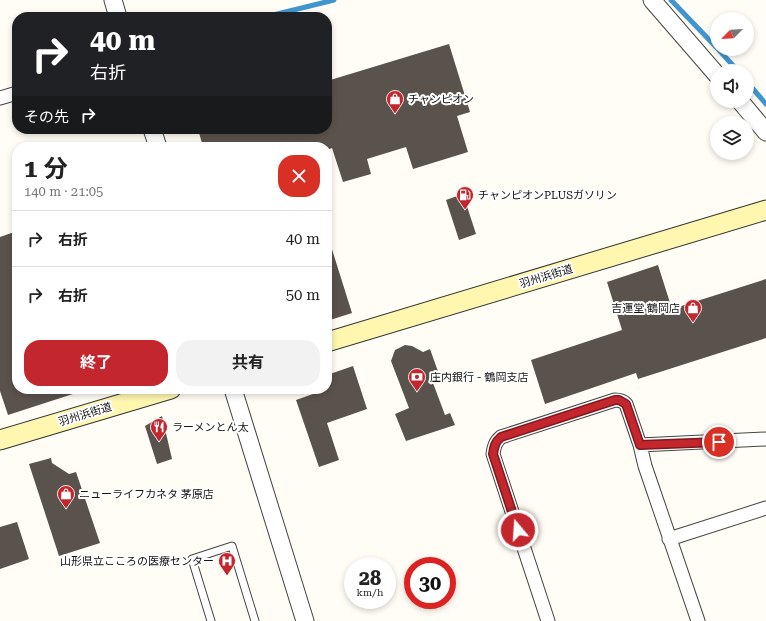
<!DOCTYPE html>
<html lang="ja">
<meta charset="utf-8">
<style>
:root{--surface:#fff;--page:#f2f2f2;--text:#222;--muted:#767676;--line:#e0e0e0;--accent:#c4262e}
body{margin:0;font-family:"Roboto Serif","Noto Sans JP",serif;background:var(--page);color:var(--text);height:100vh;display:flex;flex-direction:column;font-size:15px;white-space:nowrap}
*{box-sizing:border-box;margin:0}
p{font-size:13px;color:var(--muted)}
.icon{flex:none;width:22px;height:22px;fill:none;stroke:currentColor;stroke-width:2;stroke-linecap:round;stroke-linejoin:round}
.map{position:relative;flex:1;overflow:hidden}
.details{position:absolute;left:12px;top:142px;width:320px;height:252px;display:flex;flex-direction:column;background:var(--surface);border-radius:16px;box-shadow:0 2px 6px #0003}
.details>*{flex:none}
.hud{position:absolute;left:12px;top:12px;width:320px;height:122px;border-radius:16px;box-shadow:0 2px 6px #0003;background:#202124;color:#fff;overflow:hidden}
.needle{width:26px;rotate:246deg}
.buttons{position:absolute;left:710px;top:12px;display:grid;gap:8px}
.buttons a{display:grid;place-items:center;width:44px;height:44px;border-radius:50%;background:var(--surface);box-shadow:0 2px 6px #0003;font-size:20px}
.speed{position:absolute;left:344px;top:557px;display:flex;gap:8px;font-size:20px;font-weight:700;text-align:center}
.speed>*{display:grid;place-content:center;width:52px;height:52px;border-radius:50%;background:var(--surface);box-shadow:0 2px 6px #0003;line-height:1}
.speed small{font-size:10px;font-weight:400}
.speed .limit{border:6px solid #d22;background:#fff;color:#111}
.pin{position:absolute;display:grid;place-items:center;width:34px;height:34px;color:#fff;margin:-17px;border:2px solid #fff;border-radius:50%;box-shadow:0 1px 4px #0007}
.me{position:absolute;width:44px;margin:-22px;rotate:342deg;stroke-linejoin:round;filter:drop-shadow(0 0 3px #0008)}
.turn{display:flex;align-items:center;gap:14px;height:84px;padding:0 12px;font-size:18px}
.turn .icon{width:52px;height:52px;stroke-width:2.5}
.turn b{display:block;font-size:28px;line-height:34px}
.then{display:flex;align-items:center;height:38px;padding:0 12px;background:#0003;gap:8px;font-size:15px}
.round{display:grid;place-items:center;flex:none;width:42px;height:42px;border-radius:16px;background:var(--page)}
.headline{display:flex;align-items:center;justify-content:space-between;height:68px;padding:0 12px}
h1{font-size:24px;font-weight:700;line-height:30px}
.button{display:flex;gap:8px;margin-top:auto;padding:8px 12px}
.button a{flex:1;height:46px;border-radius:16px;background:var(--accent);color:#fff;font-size:16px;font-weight:700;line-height:46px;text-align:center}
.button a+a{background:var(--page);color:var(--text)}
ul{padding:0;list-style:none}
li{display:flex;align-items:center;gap:12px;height:56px;padding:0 12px;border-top:1px solid var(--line)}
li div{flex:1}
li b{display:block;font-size:15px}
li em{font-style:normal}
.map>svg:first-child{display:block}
</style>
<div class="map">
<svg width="766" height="621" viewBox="0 0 766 621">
<rect width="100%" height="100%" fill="#fffdf5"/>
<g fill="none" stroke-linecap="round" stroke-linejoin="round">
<!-- stream -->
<path stroke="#3f96cf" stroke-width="5" d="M671,0L717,48
M265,17L334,0
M718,49L738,71
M747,82L766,104"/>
</g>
<!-- building -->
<path fill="#5a524d" d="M449,44L470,112L457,116L468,152L413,169L406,147L367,159L371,174L343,182L332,148L327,150V147H203L198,129H327V81Z
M463,194L476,234L459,240L446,200Z
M17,231V389H79V392L8,415L0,391V237Z
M327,243H330L352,313L327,321Z
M658,265L672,309L766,279V338L638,379L636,373L545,404L531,360L622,330L607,282Z
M405,345L412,346L423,352L430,349L441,380L433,383L445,415L450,413L455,425L406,441L395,414L409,408L391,361L395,350Z
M353,366L367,409L327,423L339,460L319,467L296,400L313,394L312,389H327V375Z
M162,416L172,459L157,464L145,426Z
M51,458L52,463L69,474L76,472L100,543L59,556L29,464Z
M17,522L29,559L0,569V527Z"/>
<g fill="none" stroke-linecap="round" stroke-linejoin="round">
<defs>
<path id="service" d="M211,621L192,559L232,546L255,621"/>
<path id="minor" d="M0,98L17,93
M640,445L766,439
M669,539L766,508
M548,621L493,454C494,447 495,442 501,437L615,400C620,400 623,401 626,404L640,445L645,466L698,621"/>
<path id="tertiary" d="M113,0L118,17
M652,0L717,75
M740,101L766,132
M152,129L158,147
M233,389L305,621"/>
<path id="secondary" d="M327,342L766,210
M0,440L171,389"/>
</defs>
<!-- service casing -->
<use href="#service" stroke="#444" stroke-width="9"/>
<!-- minor casing -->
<use href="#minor" stroke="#444" stroke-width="15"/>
<!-- tertiary casing -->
<use href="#tertiary" stroke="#444" stroke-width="19"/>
<!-- secondary casing -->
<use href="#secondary" stroke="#333" stroke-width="21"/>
<!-- service -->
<use href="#service" stroke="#fff" stroke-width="7"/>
<!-- minor -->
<use href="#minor" stroke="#fff" stroke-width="13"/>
<!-- tertiary -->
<use href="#tertiary" stroke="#fff" stroke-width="17"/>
<!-- secondary -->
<use href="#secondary" stroke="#fff6b0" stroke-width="19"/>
</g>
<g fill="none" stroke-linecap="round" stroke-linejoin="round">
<defs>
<path id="route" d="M518,530L493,454C494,447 495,442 501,437L615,400H619L626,404L640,445L719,442"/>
</defs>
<!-- route casing -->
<use href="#route" stroke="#7f191e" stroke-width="10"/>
<!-- route -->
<use href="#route" stroke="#c4262e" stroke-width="7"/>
</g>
<!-- icons -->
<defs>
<symbol id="shop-pin" viewBox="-11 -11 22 30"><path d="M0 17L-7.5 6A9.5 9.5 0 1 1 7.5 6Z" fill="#c4262e" stroke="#fff"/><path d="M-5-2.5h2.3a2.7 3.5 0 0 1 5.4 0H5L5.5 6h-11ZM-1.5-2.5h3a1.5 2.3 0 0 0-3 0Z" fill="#fff"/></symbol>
<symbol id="fuel-pin" viewBox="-11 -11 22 30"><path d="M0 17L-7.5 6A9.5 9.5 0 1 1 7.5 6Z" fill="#c4262e" stroke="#fff"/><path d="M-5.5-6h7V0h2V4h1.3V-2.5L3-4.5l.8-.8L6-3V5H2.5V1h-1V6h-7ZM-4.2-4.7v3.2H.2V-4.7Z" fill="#fff"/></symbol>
<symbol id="bank-pin" viewBox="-11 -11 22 30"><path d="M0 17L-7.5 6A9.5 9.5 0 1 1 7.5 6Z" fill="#c4262e" stroke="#fff"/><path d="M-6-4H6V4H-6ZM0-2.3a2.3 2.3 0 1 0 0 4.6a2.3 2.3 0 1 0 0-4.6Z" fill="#fff"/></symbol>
<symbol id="restaurant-pin" viewBox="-11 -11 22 30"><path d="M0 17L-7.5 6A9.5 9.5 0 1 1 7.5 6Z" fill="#c4262e" stroke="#fff"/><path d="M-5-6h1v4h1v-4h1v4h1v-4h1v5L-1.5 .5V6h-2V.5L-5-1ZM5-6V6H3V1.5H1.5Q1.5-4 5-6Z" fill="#fff"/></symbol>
<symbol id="hospital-pin" viewBox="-11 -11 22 30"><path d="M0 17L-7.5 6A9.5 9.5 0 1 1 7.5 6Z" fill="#c4262e" stroke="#fff"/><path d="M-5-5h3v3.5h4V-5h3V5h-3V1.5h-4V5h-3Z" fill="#fff"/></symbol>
</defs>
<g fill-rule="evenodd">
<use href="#shop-pin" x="385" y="89" width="20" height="27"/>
<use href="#fuel-pin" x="455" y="185" width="20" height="27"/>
<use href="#shop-pin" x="683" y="298" width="20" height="27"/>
<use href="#bank-pin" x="407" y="367" width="20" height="27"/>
<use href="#restaurant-pin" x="149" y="417" width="20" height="27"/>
<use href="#shop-pin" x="56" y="484" width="20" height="27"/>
<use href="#hospital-pin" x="217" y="551" width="20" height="27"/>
</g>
<g text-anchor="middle" stroke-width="4" stroke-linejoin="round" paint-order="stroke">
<!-- poi labels -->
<g font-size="11" fill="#111" stroke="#fff" text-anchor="start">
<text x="408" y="103">チャンピオン</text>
<text x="478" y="199">チャンピオンPLUSガソリン</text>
<text x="680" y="312" text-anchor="end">吉運堂 鶴岡店</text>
<text x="430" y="381">庄内銀行 - 鶴岡支店</text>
<text x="172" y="431">ラーメンとん太</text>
<text x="79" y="498">ニューライフカネタ 茅原店</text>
<text x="214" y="565" text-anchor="end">山形県立こころの医療センター</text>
</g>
<!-- street labels -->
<g font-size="11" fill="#111" stroke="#fff">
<text transform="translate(546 276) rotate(-17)" y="4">羽州浜街道</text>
<text transform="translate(85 414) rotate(-17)" y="4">羽州浜街道</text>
</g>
</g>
</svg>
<div class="buttons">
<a><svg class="needle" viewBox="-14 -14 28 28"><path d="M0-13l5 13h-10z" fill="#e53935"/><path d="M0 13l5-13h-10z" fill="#767676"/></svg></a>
<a><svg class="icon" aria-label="sound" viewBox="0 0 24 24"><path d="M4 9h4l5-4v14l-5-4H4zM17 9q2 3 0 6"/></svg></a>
<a><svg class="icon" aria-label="layers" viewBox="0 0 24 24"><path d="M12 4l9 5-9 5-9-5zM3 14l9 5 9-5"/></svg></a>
</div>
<div class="speed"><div>28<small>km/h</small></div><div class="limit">30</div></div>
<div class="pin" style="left:719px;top:442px;background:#d93025"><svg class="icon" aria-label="arrive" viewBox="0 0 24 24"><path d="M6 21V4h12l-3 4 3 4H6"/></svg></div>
<svg class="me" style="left:518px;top:530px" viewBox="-20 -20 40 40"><circle r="17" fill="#c4262e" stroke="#fff" stroke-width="3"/><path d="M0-11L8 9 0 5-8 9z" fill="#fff"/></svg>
<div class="hud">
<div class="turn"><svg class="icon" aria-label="right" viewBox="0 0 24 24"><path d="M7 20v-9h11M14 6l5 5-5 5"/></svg><div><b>40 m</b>右折</div></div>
<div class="then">その先<svg class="icon" aria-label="right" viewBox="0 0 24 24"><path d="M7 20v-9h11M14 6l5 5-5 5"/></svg></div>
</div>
<section class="details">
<div class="headline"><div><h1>1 分</h1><p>140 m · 21:05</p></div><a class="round" style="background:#d93025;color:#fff"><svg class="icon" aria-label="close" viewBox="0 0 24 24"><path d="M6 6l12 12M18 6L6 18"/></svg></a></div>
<ul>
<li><svg class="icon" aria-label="right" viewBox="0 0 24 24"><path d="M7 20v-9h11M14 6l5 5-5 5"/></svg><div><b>右折</b></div><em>40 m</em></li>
<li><svg class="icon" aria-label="right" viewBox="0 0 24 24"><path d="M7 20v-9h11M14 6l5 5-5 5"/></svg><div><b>右折</b></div><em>50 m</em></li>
</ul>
<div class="button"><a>終了</a><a>共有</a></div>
</section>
</div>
